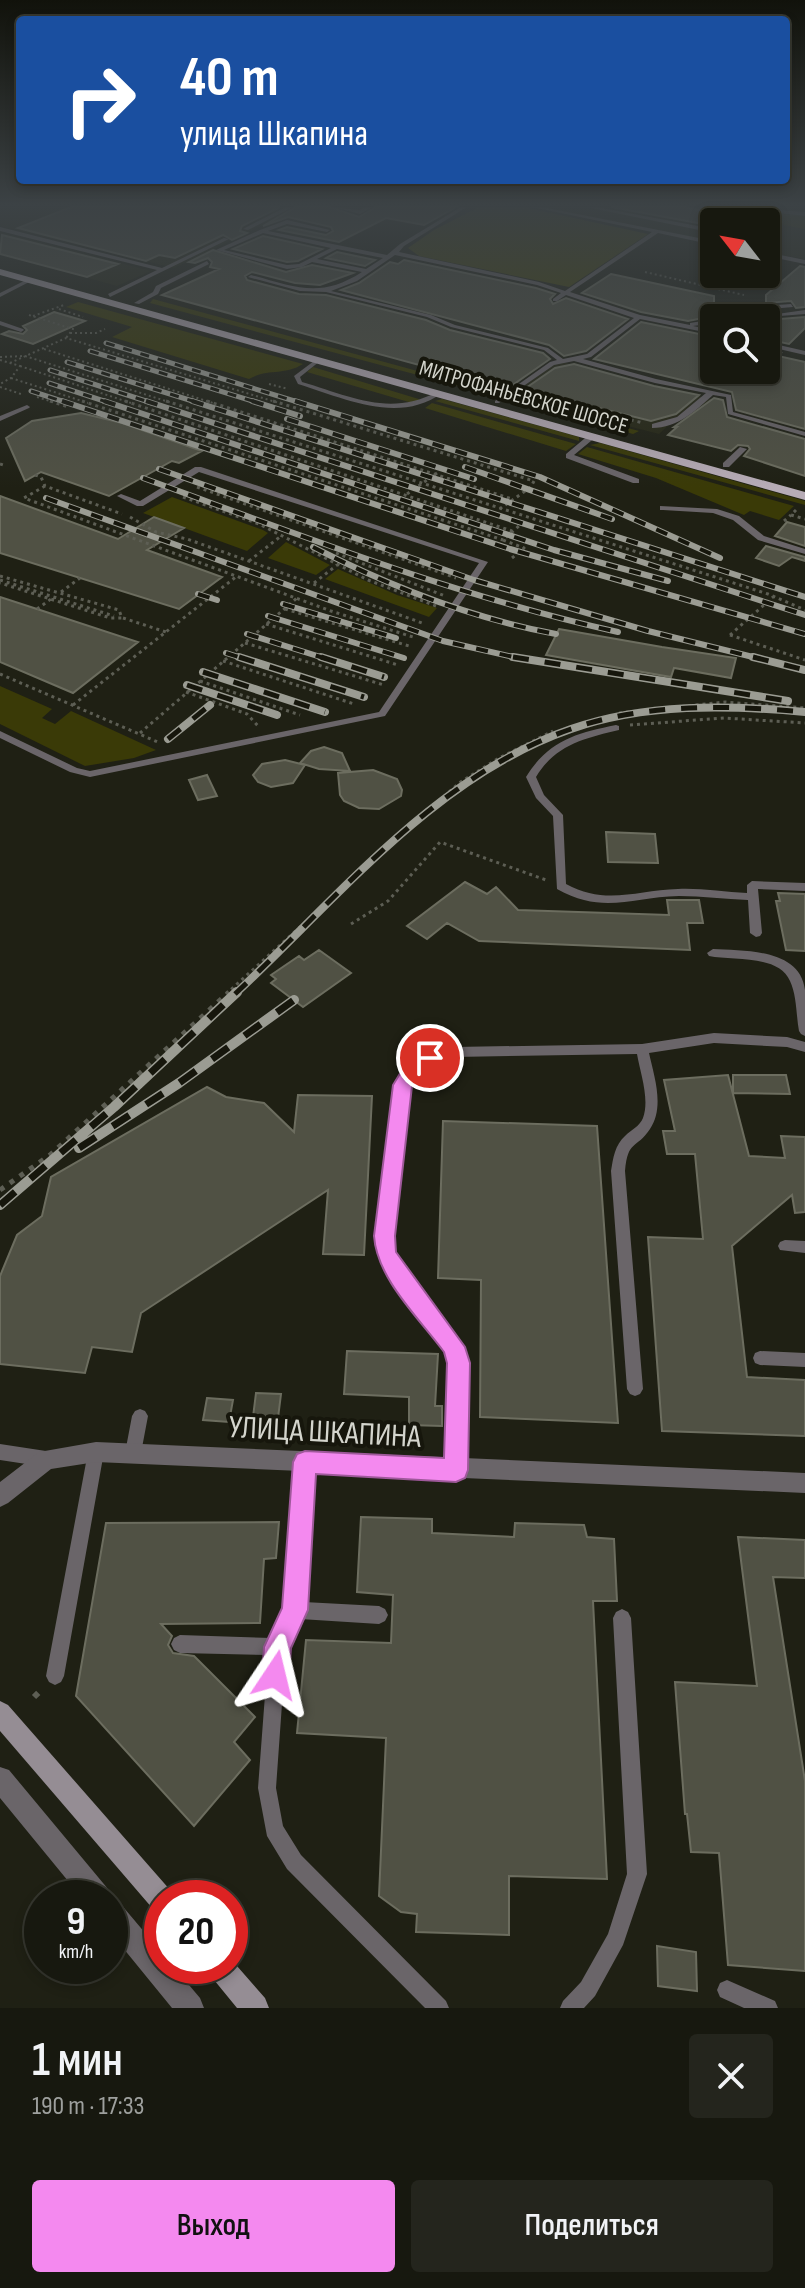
<!DOCTYPE html>
<html lang="ru">
<meta charset="utf-8">
<style>
:root{--surface:#17180f;--page:#24251d;--text:#f1f3f6;--muted:#9ea09e;--line:#36372f;--accent:#f489ef}
body{margin:0;font-family:"Sofia Sans Condensed",sans-serif;background:var(--page);color:var(--text);height:100vh;display:flex;flex-direction:column;font-size:30px;white-space:nowrap}
*{box-sizing:border-box;margin:0}
p{font-size:26px;color:var(--muted)}
.icon{flex:none;width:44px;height:44px;fill:none;stroke:currentColor;stroke-width:2;stroke-linecap:round;stroke-linejoin:round}
.map{position:relative;height:2008px;overflow:hidden}
.sheet{display:flex;flex-direction:column;background:var(--surface);flex:1}
.sheet>*{flex:none}
.hud{position:absolute;left:16px;top:16px;width:774px;height:168px;border-radius:8px;box-shadow:0 4px 12px #0003,0 0 0 2px var(--line);background:#1a4fa0;color:#fff;overflow:hidden}
.needle{width:52px;rotate:301deg}
.fabs{position:absolute;left:700px;top:208px;display:grid;gap:16px}
.fabs a{display:grid;place-items:center;width:80px;height:80px;border-radius:8px;background:var(--surface);box-shadow:0 4px 12px #0003,0 0 0 2px var(--line);font-size:40px}
.speed{position:absolute;left:24px;top:1880px;display:flex;gap:16px;font-size:40px;font-weight:700;text-align:center}
.speed>*{display:grid;place-content:center;width:104px;height:104px;border-radius:50%;background:var(--surface);box-shadow:0 4px 12px #0003,0 0 0 2px var(--line);line-height:1}
.speed small{font-size:20px;font-weight:400}
.speed .limit{border:12px solid #d22;background:#fff;color:#111}
.pin{position:absolute;display:grid;place-items:center;width:68px;height:68px;color:#fff;margin:-34px;border:4px solid #fff;border-radius:50%;box-shadow:0 2px 8px #0007}
.me{position:absolute;width:88px;margin:-44px;rotate:10deg;stroke-linejoin:round;filter:drop-shadow(0 0 6px #0008)}
.turn{display:flex;align-items:center;gap:28px;height:168px;padding:0 32px;font-size:36px}
.turn .icon{width:104px;height:104px;stroke-width:2.5}
.turn b{display:block;font-size:56px;line-height:68px}
.round{display:grid;place-items:center;flex:none;width:84px;height:84px;border-radius:8px;background:var(--page)}
.overview{display:flex;align-items:center;justify-content:space-between;height:136px;padding:0 32px}
h1{font-size:48px;font-weight:600;line-height:60px}
.cta{display:flex;gap:16px;margin-top:auto;padding:16px 32px}
.cta a{flex:1;height:92px;border-radius:8px;background:var(--accent);color:#111;font-size:32px;font-weight:600;line-height:92px;text-align:center}
.cta a+a{background:var(--page);color:var(--text)}
.map>svg:first-child{display:block}
</style>
<div class="map">
<svg width="805" height="2008" viewBox="0 0 805 2008">
<rect width="100%" height="100%" fill="#1f2014"/>
<!-- built -->
<path fill="#272816" d="M0,207H300L174,268L0,226Z
M534,207H730L805,221V259L766,252V222H714V242Z
M0,232L151,271L117,286L0,254Z
M558,361L715,400L701,411L681,414L659,434L509,396Z"/>
<!-- green -->
<path fill="#3a3a07" d="M740,209L805,216V229L740,217L743,214L734,212Z
M153,299L502,394L492,395L150,303Z
M78,302L303,364C284,376 268,368 249,379L112,337L132,327L66,307Z
M313,367L422,400L412,403L307,372Z
M513,397L639,431L633,434L514,401Z
M442,399L579,437V441L435,401Z
M432,403L576,444L566,451L425,408Z
M600,443L805,501V505L590,445Z
M587,447L794,506L779,520L750,511L744,515L656,478L578,454Z
M172,497L263,530L268,533L247,551L143,513Z
M286,542L330,565L316,575L268,558Z
M338,569L397,595L437,608L429,617L325,579Z
M0,686L52,709L42,718L55,724L71,711L156,750L134,758L85,766L0,724Z"/>
<!-- forest -->
<path fill="#464609" d="M479,207H523L648,234L569,287L419,256L408,248L434,230Z"/>
<!-- building -->
<path fill="#505144" stroke="#6c6d5f" stroke-width="2" d="M71,207H280L242,226L240,231L247,233L232,240L223,235L175,258L159,255L146,261L18,228Z
M296,207H330L359,217L376,207H456L424,225L386,218L339,242L279,230L287,227L326,235L333,231L331,227L288,217L263,226Z
M611,207H685L705,211L714,212V226Z
M2,235L118,264L87,277L0,254Z
M263,236L322,249L298,261L287,262L233,249Z
M213,250L286,272L312,265L353,273L320,285L295,283L252,272L245,276L247,280L299,294L326,295L426,320L450,330L543,353L550,359L507,389L162,295L219,269L210,267L212,262L208,258L195,263L189,262Z
M337,252L375,260L365,266L326,258Z
M404,260L536,288L555,294L550,299L553,304L566,298L628,319L586,351L564,356L549,345L341,290L359,283L390,262L398,264Z
M800,266L805,267V307L796,308L791,301L766,303V295Z
M611,274L714,296V316L688,321L641,312L582,293Z
M54,312L85,321L33,344L2,334L9,331L23,334L27,330L23,326Z
M766,312H776L774,315L780,319L805,317V328L789,344L766,339Z
M641,322L714,337V370H766V349L781,353L778,356L805,362V429L736,410L732,392L594,359Z
M574,364L654,386L699,395L676,414L651,421L539,393L534,396L520,392L555,368Z
M714,398L723,400L727,417L805,439V476L744,456L750,449L748,446L738,445L731,451L668,435L677,427H674Z
M81,413L122,423L202,451L179,463L172,461L109,496L41,472L25,481L6,438L32,421Z
M0,496L118,539L154,517L184,528L147,550L222,577L179,609L0,553Z
M787,522L805,527V546L775,536Z
M766,546L805,557V561L792,557L779,566L756,558Z
M0,597L37,609L138,642L73,693L0,662Z
M559,629L662,647L736,658L731,678L674,668L671,677L546,655Z
M324,747L342,753L350,771L319,769L300,763L311,751Z
M285,760L305,765L293,783L271,787L258,782L253,775L262,764Z
M373,770L397,779L402,790L401,796L379,809L359,808L344,801L340,795L338,773Z
M207,775L217,796L198,800L189,780Z
M606,832L655,834L658,863L608,862Z
M465,882L487,894L496,887L518,910L669,915L667,900H699L703,923H687L690,950L479,941L447,923L427,939L407,926Z
M778,893L805,894V951L786,950L776,901H780Z
M319,950L351,973L303,1007L271,983L276,979L271,975L299,956L304,960Z
M728,1075L749,1156L785,1158L781,1136L805,1137V1212L795,1213L792,1195L732,1246L747,1377L805,1380V1436L662,1431L648,1237L703,1239L695,1154H667L663,1131H675L664,1080Z
M733,1075H786L790,1094L733,1093Z
M207,1087L226,1097L264,1103L294,1132L298,1095L372,1096L364,1255L323,1254L328,1190L141,1313L132,1352L92,1347L85,1373L0,1364V1276L17,1235L42,1216L51,1177Z
M443,1121L597,1126L618,1423L480,1417L481,1280L438,1278Z
M347,1351L438,1354L435,1406H442V1426L409,1425V1397L344,1394Z
M256,1393L281,1394L278,1418L253,1417Z
M207,1398L233,1400L229,1422L203,1420Z
M361,1517L432,1519V1533L514,1537L515,1523L584,1525L587,1537L614,1539L617,1601H593L607,1879L509,1876V1935L416,1932L417,1914L401,1912L379,1896L386,1738L297,1733L306,1640L391,1643L393,1595L357,1592Z
M279,1522L276,1558L264,1559L260,1623L161,1624L172,1636L168,1645L173,1653L194,1656L255,1717L234,1742L250,1760L194,1826L76,1696L106,1523Z
M738,1537L805,1540V1578L773,1577L805,1781V1971L728,1965L719,1853L691,1852L687,1814H685L675,1682L757,1686Z
M657,1946L696,1952L697,1991L658,1986Z"/>
<g fill="none" stroke-linecap="round" stroke-linejoin="round">
<!-- path-far3 -->
<path stroke="#5d5e54" stroke-width="2" stroke-dasharray="2 3" stroke-linecap="butt" d="M695,207L732,214
M645,272L744,295
M59,309L83,317
M29,315L73,329L66,338
M33,316L64,305
M70,333H96L105,329
M44,349L213,403
M0,357L25,356L172,403
M0,360L20,366L11,378L0,384
M10,363L66,338L279,403
M20,366L131,403
M11,378L88,403
M269,384L288,389
M0,387L21,394
M37,397L56,403
M531,400L539,397L564,403"/>
<!-- path-far2 -->
<path stroke="#5d5e54" stroke-width="3" stroke-dasharray="3 4" stroke-linecap="butt" d="M50,401L68,407
M82,401L503,540
M125,401L512,531
M166,401L768,594L805,610
M207,401L512,499
M273,401L534,481L531,487L498,510
M556,401L643,423
M0,464L3,465L0,467
M35,475L41,477L45,486L122,514
M45,486L24,498L331,611L416,638
M197,487L456,578
M407,494L437,473
M183,497L259,524L368,580L436,606
M796,510L791,515L805,519
M130,517L156,532L187,539L425,624
M784,521L791,515
M336,553L445,596
M512,558L524,548L503,540L527,519
M249,561L281,536
M0,576L119,610L122,618H110L0,583
M0,580L114,616
M314,583L337,565
M61,592L80,578
M37,609L51,599
M285,609L409,646
M123,618L166,632
M266,624L398,665
M730,635L805,660
M730,635L773,597
M245,643L384,685
M223,661L354,704
M0,674L160,743
M200,681L300,715
M186,692L247,714L259,727
M73,705L237,576
M619,713L725,702L805,708
M630,725L724,718L805,723
M140,733L297,598
M351,924L388,901L440,842L546,880
M226,994L459,783L499,758L553,731"/>
<!-- path-far1 -->
<path stroke="#5d5e54" stroke-width="5" stroke-dasharray="5 7" stroke-linecap="butt" d="M0,1190L50,1155L229,992"/>
<!-- path -->
<path stroke="#5d5e54" stroke-width="6" stroke-dasharray="6 9" stroke-linecap="butt" d="M34,1697L43,1688"/>
<!-- lane -->
<path fill="#6a6569" fill-rule="evenodd" d="M286,207H293L248,230L243,229Z
M333,207L359,210L366,207H373L360,214Z
M461,207H467L404,246L399,252L539,282L565,291L652,232L532,207H542L714,241V245L658,233L570,292L640,315L690,325V323L714,319V323L693,326L714,330V334L640,319L591,357L583,359L656,379L731,395L733,412L805,432V436L728,414L726,397L713,395C695,411 678,428 652,428V424L677,417L706,393L655,383L574,361L554,365L499,403H495V401L550,362L557,360L544,350L451,327L427,317L326,292L300,291L248,277L251,275C296,287 320,299 362,272L312,262L302,267L287,269L216,250L260,230L287,220L330,230L327,232L287,224L268,231L387,255L400,244ZM263,233L331,248L299,264L287,265L224,250ZM337,249L383,258L366,269L317,259ZM395,255L537,285L561,293L553,299V301H557L566,295L634,318L587,354L563,359L548,348L455,325L431,315L331,291L357,281Z
M586,207H596L714,229V233Z
M0,227L162,268L224,238L229,239L110,297L108,294L157,270L0,231Z
M766,252L805,260V264L766,256Z
M207,261L209,264L161,288L158,294L139,304L134,303L153,292L156,286Z
M28,279L33,280L0,297V293Z
M791,304L793,307L747,311L730,318H722L746,307Z
M805,310V314L780,316L777,314Z
M0,321L23,329L24,330L21,332L0,325Z
M766,342L805,351V355L766,346Z
M318,358L321,360L320,361L300,377L302,382C350,396 389,417 437,392L442,393C398,425 344,398 298,384L294,376Z
M27,405L30,407L29,408L0,421V416Z
M590,434L597,436L574,455L639,479V483H633L566,458V454Z
M740,447L747,449L729,467H723V463Z
M195,467H201L488,562L385,716L90,777L70,772L0,738V731L77,768L90,771L379,712L479,563L199,472L143,506H137L117,496L121,494L140,501Z
M660,506L717,509L739,516L764,536L805,549V554L758,540L733,520L713,513L663,510H660Z
M616,725L619,726V730C585,738 555,745 536,777L544,795L563,815L566,884C606,906 637,890 678,889C701,888 724,892 747,893V885L752,881L805,883V891L758,889L762,933L760,936L756,937L750,933L748,900C725,899 702,896 679,896C631,897 604,915 557,889L553,816L536,798L526,777C548,741 576,733 616,725Z
M713,949C744,951 800,948 805,990C805,1005 805,1021 805,1036L801,1034L799,1031C796,1015 797,996 790,981C779,954 732,961 709,956L707,953Z
M714,1033L787,1037L805,1042V1052L787,1047L714,1043L649,1053C654,1076 665,1107 650,1129C636,1150 628,1139 625,1171L643,1389L640,1394L635,1396L630,1394L627,1389L611,1171C613,1158 615,1145 625,1136C631,1130 640,1126 643,1118C650,1099 640,1072 637,1054L454,1057C434,1062 421,1069 408,1086L392,1236L393,1251L461,1347L466,1363L464,1470L462,1475L456,1478L450,1475L448,1470L450,1363L447,1350L379,1253L378,1236L398,1082L409,1067L419,1059L454,1047L642,1044Z
M785,1240L805,1241V1253L780,1250L778,1246L780,1242Z
M760,1351L805,1353V1367L760,1365L755,1363L753,1358L755,1353Z
M140,1409L145,1411L148,1416L141,1453L139,1458L133,1461L127,1458L125,1453L132,1416L135,1411Z
M0,1444L46,1451L52,1454L54,1459L52,1464L46,1467L0,1460Z
M96,1444L102,1447L104,1452L64,1676L61,1682L55,1685L49,1682L46,1676L88,1452L90,1447Z
M305,1454L311,1457L313,1462L304,1602L379,1606L385,1609L388,1615L385,1621L379,1624L300,1619L286,1648L276,1788L283,1826L301,1855L446,2001L449,2008H425L287,1869L267,1836L258,1788L268,1655L180,1653L174,1650L171,1644L174,1638L180,1635L272,1638L287,1609L297,1462L299,1457Z
M622,1609L628,1612L631,1618L647,1874L623,1945L595,1996L584,2008H560L563,2001L581,1982L608,1934L627,1874L613,1618L616,1612Z
M727,1980L775,2001L778,2008H744L720,1997L717,1990L720,1983Z"/>
<!-- street -->
<path fill="#6a6569" fill-rule="evenodd" d="M741,207L805,212V216L744,209Z
M96,1442L805,1473V1493L96,1462L51,1469L8,1503L0,1507V1482L39,1452Z
M0,1767L9,1770L108,1889L112,1899L119,1902L162,1953V1966H173L200,1998L204,2008H172L110,1932V1898H82L0,1798Z"/>
<!-- secondary -->
<path fill="#958d94" fill-rule="evenodd" d="M0,1701L8,1705L171,1891L174,1898H162V1913L153,1909L0,1731Z
M230,1958L265,1998L269,2008H237L210,1975L206,1966H230Z"/>
<!-- primary -->
<path fill="#b7acb6" fill-rule="evenodd" d="M0,269L805,492V500L0,275Z"/>
<defs>
<path id="rail-far3" d="M106,343L301,403
M90,351L259,403
M67,362L199,403
M50,370L152,403
M49,383L110,403
M31,391L68,403"/>
<path id="rail-far2" d="M62,401L510,549L805,634
M104,401L554,550L668,581
M146,401L805,615
M192,401L805,597
M252,401L300,416
M295,401L540,477L720,558
M287,419L474,479
M465,467L612,519
M159,469L474,580L648,631L761,659
M143,478C300,535 455,596 618,632
M46,498L443,641L522,659
M313,547C391,587 470,618 556,634
M198,594L217,600
M283,604L396,638
M268,616L404,658
M247,634L327,659
M226,653L245,659"/>
<path id="rail-far1" d="M239,657L364,697
M321,657L384,677
M513,657L788,701
M753,657L805,670
M203,672L325,712
M187,685L277,715
M168,739L210,705
M235,994C337,899 435,776 571,729C645,703 727,705 805,712"/>
<path id="rail" d="M79,1148L179,1083L294,1000
M0,1205L114,1107L237,992"/>
</defs>
<!-- rail-far3 casing -->
<use href="#rail-far3" stroke="#9b9c93" stroke-width="5"/>
<!-- rail-far2 casing -->
<use href="#rail-far2" stroke="#9b9c93" stroke-width="6"/>
<!-- rail-far1 casing -->
<use href="#rail-far1" stroke="#9b9c93" stroke-width="8"/>
<!-- rail casing -->
<use href="#rail" stroke="#9b9c93" stroke-width="10"/>
<!-- rail-far3 -->
<use href="#rail-far3" stroke="#16160c" stroke-width="3" stroke-dasharray="9" stroke-linecap="butt"/>
<!-- rail-far2 -->
<use href="#rail-far2" stroke="#16160c" stroke-width="4" stroke-dasharray="12" stroke-linecap="butt"/>
<!-- rail-far1 -->
<use href="#rail-far1" stroke="#16160c" stroke-width="5" stroke-dasharray="16" stroke-linecap="butt"/>
<!-- rail -->
<use href="#rail" stroke="#16160c" stroke-width="7" stroke-dasharray="20" stroke-linecap="butt"/>
</g>
<!-- sky -->
<linearGradient id="sky" x2="0" y2="1"><stop stop-color="#11120b"/><stop offset="0.42" stop-color="#3c4245"/><stop offset="1" stop-color="#3c4245" stop-opacity="0"/></linearGradient>
<rect width="805" height="488" fill="url(#sky)"/>
<!-- route -->
<path fill="#f489ef" stroke="#9f599b" stroke-width="2" d="M430,1051L439,1058L421,1072L412,1086L395,1236L396,1252L465,1347L470,1363L468,1470L465,1478L456,1482L316,1474L308,1610L291,1648L289,1675L285,1684L275,1688L266,1684L262,1675L264,1647L282,1608L293,1462L297,1454L305,1451L444,1458L447,1363L444,1352C419,1318 377,1279 374,1236L393,1085L407,1062Z"/>
<g text-anchor="middle" stroke-width="8" stroke-linejoin="round" paint-order="stroke">
<!-- far-street labels -->
<g font-size="22" fill="#d4d5cd" stroke="#16160c">
<text transform="translate(524 396) rotate(16)" y="8">МИТРОФАНЬЕВСКОЕ ШОССЕ</text>
</g>
<!-- near-street labels -->
<g font-size="32" fill="#d4d5cd" stroke="#16160c">
<text transform="translate(325 1431) rotate(3)" y="11">УЛИЦА ШКАПИНА</text>
</g>
</g>
</svg>
<div class="fabs">
<a><svg class="needle" viewBox="-14 -14 28 28"><path d="M0-13l5 13h-10z" fill="#e53935"/><path d="M0 13l5-13h-10z" fill="#9ea09e"/></svg></a>
<a><svg class="icon" aria-label="search" viewBox="0 0 24 24"><circle cx="10" cy="10" r="6"/><path d="M15 15l6 6"/></svg></a>
</div>
<div class="speed"><div>9<small>km/h</small></div><div class="limit">20</div></div>
<div class="pin" style="left:430px;top:1058px;background:#d93025"><svg class="icon" aria-label="arrive" viewBox="0 0 24 24"><path d="M6 21V4h12l-3 4 3 4H6"/></svg></div>
<svg class="me" style="left:275px;top:1675px" viewBox="-20 -20 40 40"><path d="M0-17L14 15 0 8-14 15z" fill="#f489ef" stroke="#fff" stroke-width="4"/></svg>
<div class="hud">
<div class="turn"><svg class="icon" aria-label="right" viewBox="0 0 24 24"><path d="M7 20v-9h11M14 6l5 5-5 5"/></svg><div><b>40 m</b>улица Шкапина</div></div>
</div>
</div>
<section class="sheet">
<div class="overview"><div><h1>1 мин</h1><p>190 m · 17:33</p></div><a class="round"><svg class="icon" aria-label="close" viewBox="0 0 24 24"><path d="M6 6l12 12M18 6L6 18"/></svg></a></div>
<div class="cta"><a>Выход</a><a>Поделиться</a></div>
</section>
